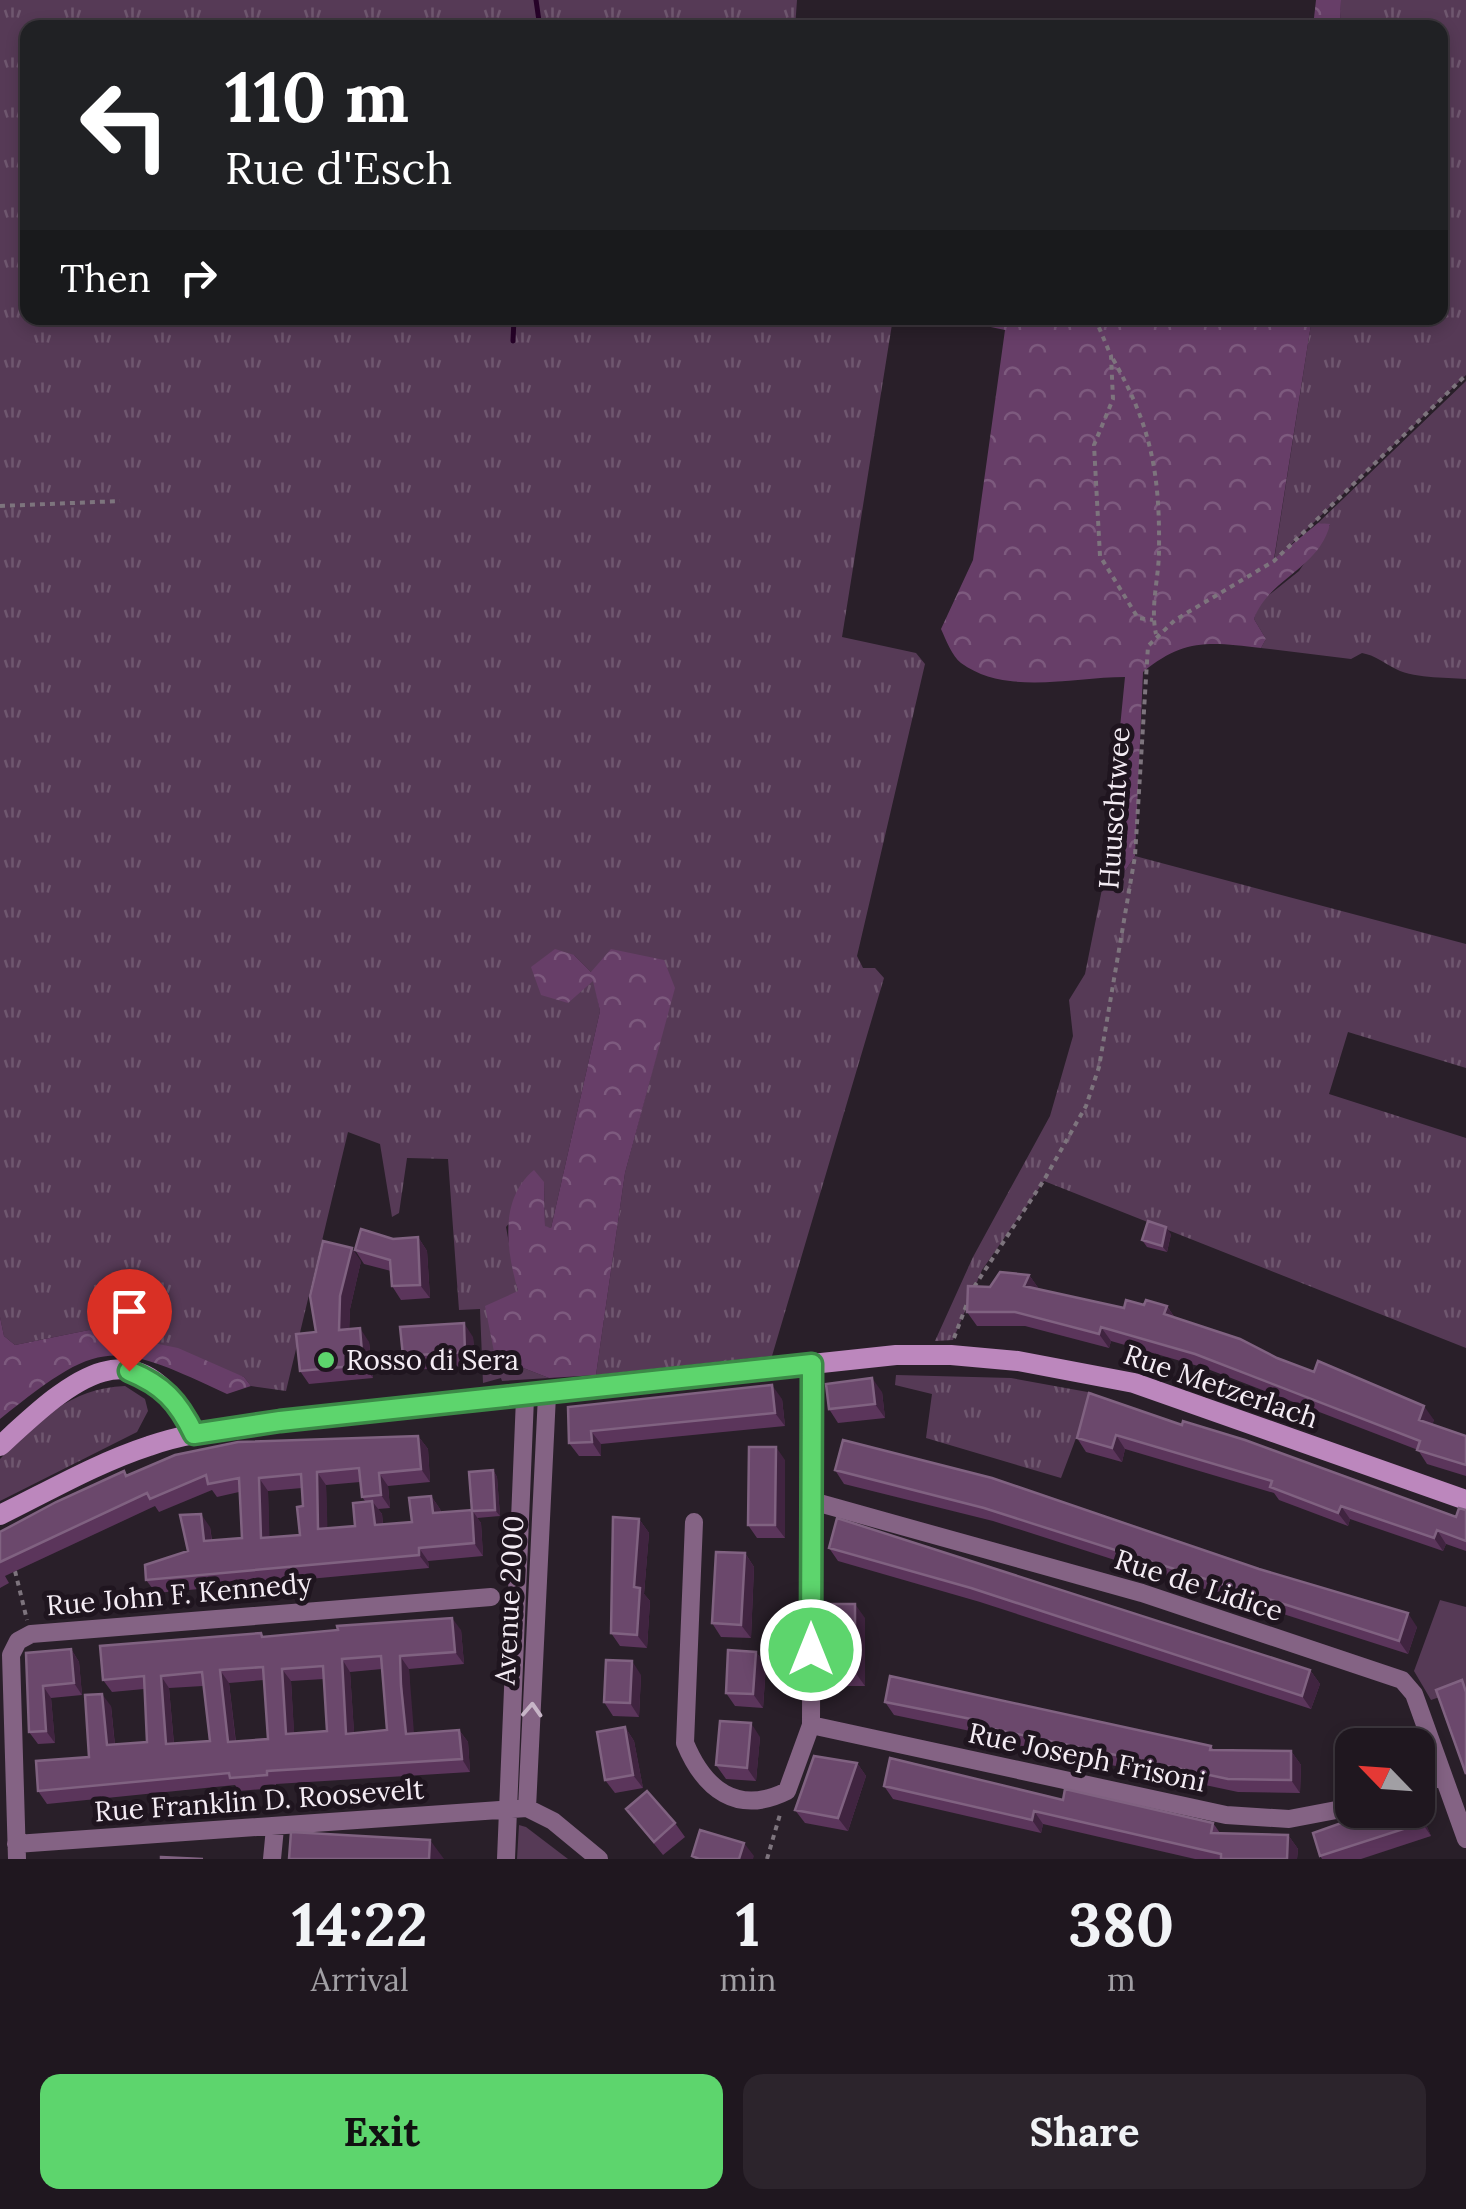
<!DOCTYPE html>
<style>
:root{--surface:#1f171f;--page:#2c242c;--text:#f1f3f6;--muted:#a19fa4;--line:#3c363d;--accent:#5dd56d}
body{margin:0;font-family:Lora,serif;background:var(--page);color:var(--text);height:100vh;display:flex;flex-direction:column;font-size:38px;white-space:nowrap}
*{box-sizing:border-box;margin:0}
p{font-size:32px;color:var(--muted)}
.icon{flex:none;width:55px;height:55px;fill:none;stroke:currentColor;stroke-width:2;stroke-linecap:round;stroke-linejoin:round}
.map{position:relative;height:1859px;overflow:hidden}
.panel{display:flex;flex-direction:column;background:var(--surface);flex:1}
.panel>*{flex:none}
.hud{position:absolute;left:20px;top:20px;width:1428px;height:305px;border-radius:20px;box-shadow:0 5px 15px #0003,0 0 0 2px var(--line);background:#202124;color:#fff;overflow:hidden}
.needle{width:65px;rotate:295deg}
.controls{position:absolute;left:1335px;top:1728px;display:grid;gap:20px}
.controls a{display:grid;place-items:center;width:100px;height:100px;border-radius:20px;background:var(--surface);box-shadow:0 5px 15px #0003,0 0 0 2px var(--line);font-size:50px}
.pin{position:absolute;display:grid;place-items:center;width:85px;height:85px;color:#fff;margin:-102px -42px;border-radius:50% 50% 50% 0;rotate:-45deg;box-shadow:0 0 10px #0007}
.pin .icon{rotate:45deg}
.me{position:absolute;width:110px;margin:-55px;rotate:0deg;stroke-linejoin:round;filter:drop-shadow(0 0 8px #0008)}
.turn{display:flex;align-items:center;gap:35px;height:210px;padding:0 40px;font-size:45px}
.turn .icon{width:130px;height:130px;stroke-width:2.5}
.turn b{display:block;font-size:70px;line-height:85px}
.then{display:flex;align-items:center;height:95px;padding:0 40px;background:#0003;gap:20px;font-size:38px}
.eta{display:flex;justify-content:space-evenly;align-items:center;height:170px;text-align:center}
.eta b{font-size:60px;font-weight:700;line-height:70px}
.action{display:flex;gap:20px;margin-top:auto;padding:20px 40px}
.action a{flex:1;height:115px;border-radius:20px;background:var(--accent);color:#111;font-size:40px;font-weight:700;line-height:115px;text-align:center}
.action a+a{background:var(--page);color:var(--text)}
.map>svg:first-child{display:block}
</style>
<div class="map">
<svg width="1466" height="1859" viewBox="0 0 1466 1859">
<defs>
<pattern id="grass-tufts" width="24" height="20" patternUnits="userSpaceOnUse" patternTransform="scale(2.5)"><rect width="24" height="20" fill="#563a56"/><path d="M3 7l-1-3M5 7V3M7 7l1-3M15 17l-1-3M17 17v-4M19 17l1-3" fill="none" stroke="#6f576f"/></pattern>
<pattern id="forest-crowns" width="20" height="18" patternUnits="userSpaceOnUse" patternTransform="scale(2.5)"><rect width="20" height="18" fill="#673e68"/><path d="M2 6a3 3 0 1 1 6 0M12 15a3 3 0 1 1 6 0" fill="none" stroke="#7d5a7e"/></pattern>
</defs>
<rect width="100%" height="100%" fill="#291f29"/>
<!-- grass -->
<path fill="url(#grass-tufts)" d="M0,0H797L795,28H28V318H893L842,637L916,653L925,664L857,956L863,968H875L884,978L772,1356L596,1375L625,1173L674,988L591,972L574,955L582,987L594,980L600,1011L551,1228L545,1227L544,1182L506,1227L518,1292L495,1357L549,1378L502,1381L501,1378L483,1383L480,1309L459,1310L448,1159L407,1158L399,1213L392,1217L380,1144L348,1132L286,1391L251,1386L244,1377L89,1330L15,1345L4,1336L0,1317Z
M1341,0H1466V375L1274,561L1312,318H1440V28L1340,27Z
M1466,381V679C1445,677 1412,679 1392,667C1381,661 1376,656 1362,653L1351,659L1261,648L1266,639L1254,619L1259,603L1299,571L1330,525L1318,523Z
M1135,856L1466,944V1068L1348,1032L1329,1094L1466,1138V1348L1044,1181L982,1270L953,1340L935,1341L973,1257L1050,1116L1073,1036L1069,1000L1085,974L1106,869L1123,874Z
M896,1375L1011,1378L1093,1393L1061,1478L926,1438L932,1394L895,1385Z
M125,1386L145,1399L148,1411L137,1432L0,1501V1459C37,1422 70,1388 125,1386Z"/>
<!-- forest -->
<path fill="url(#forest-crowns)" d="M1316,0H1341L1340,27H1313Z
M948,318H1312L1274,559L1318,523L1330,524C1320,568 1268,579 1254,619L1266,639L1261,648C1210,642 1184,638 1143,672L1135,856L1123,874L1106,869L1125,677C1073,677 1006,696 961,663C952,656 946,640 941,629L973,560L1005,330Z
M555,949L574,955L591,972L611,949L664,960L675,988L625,1173L596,1375L549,1378L495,1357L485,1306L518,1291C507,1252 498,1200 534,1170L544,1182L545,1226L551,1228L600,1011L593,981L568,1003L541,995L531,967Z
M0,1317L4,1336L15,1345L89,1330L178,1348L244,1377L251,1386L227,1394C112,1340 101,1338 0,1419Z"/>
<!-- park -->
<path fill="#563a56" d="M1440,1600L1466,1607V1688L1431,1700L1414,1671Z
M519,1825L526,1827L568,1859H517Z"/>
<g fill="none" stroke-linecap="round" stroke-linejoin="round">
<!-- stream -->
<path stroke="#260228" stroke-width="5" d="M536,0L540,28
M513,341L514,318"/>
<!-- path -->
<path stroke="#7d747d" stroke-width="4" stroke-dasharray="5 5" stroke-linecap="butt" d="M1095,318L1111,356L1113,399L1094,445L1100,556L1138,618L1153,620
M1113,359C1151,426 1160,473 1159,550C1159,578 1150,606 1156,634
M0,506L120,501
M974,1287L1044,1180L1086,1106L1099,1067L1135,856L1148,646L1175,620L1274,561L1466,375
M954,1338L968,1301
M15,1571L27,1620
M767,1859L781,1811"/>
<!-- street -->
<path stroke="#846384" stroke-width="18" d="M812,1501L1142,1593L1402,1680L1414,1694L1466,1839
M694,1522L685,1743C704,1789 737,1816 787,1791L811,1725L812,1365
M811,1725L1226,1815L1289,1819L1352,1807
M1418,1785L1442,1776
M527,1808L547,1395
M527,1808L553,1821L599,1859
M16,1844L527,1808
M17,1859L11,1655L18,1641L31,1634L491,1597
M272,1859L275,1828
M506,1859L525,1398"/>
<!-- secondary -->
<path stroke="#bc87bd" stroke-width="20" d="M0,1446C66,1385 137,1315 194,1434
M0,1515C49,1491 97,1463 149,1446C191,1431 237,1428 280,1421L896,1355H951L1018,1361L1134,1383L1466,1500"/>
</g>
<!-- wall -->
<path fill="#5b355b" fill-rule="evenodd" d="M1171,1234L1167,1252L1147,1247L1142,1240Z
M418,1237L427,1251L430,1298L401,1300L392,1286L391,1271L364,1264L355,1250L393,1239Z
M361,1261L350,1309L349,1329L369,1342L373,1378L309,1384L300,1371L316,1332Z
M1029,1275L1039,1289L1124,1308L1144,1305L1167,1306L1175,1318L1434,1420L1432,1424L1466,1436V1476L1427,1464L1418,1450L1205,1368L1111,1341L1109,1348L1025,1326H977L967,1312L990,1287Z
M473,1337L475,1366L412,1370L403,1356Z
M882,1392L885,1418L838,1423L829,1409Z
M782,1399L785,1426L601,1444V1456H579L569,1443L568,1407Z
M1182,1425L1456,1517L1466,1510V1551L1446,1544L1443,1551L1350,1519L1348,1526L1279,1500L1274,1493L1125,1449L1122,1462L1086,1452L1077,1438Z
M418,1436L428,1449L430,1482L388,1486L390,1508L378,1509L382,1514L383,1525L412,1522L431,1496L440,1509L441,1512L472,1510L493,1470L497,1477L500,1516L477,1518L481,1523L483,1556L428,1561L429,1568L156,1593L146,1580L188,1551L210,1527L212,1540L242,1538L239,1492L217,1497L212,1490L159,1512L155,1506L5,1576L9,1583L0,1588V1532L124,1471L126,1475ZM360,1482L362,1497L365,1501L355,1526L327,1529L326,1485ZM302,1488L303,1506L300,1535L269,1537L268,1491Z
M843,1440L1417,1627L1408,1654L993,1521L844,1484L835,1470Z
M785,1460V1538H757L748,1525Z
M639,1519L649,1533L644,1594L650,1601L647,1648L620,1646L611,1633Z
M829,1548L1310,1670L1320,1684L1311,1709L980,1602L838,1561Z
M745,1553L754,1567L751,1638L721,1637L712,1623Z
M865,1618V1686H836L827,1672Z
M461,1630L464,1664L409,1669L410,1698L413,1733L459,1730L468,1742L470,1772L276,1784V1788L239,1791L235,1785L47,1804L38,1791L89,1757L111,1706L115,1745L147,1742L144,1689L112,1692L103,1680L261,1633L264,1637ZM382,1669L387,1730L354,1733L350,1672ZM324,1679L327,1731L294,1734L291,1681ZM264,1680L268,1739L236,1742L229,1683ZM203,1686L210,1741L174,1744L169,1688Z
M71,1649L79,1662L82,1695L51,1698L55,1743L38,1744L29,1732L26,1653Z
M756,1652L766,1665L763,1708L735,1706L726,1693Z
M641,1675L639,1717L613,1716L604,1702Z
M885,1702L1211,1746L1214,1750L1291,1751L1301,1765L1300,1793L1238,1792L979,1737L975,1732L894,1715Z
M625,1727L634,1741L643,1788L615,1793L605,1780Z
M760,1737L756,1781L726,1779L716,1765Z
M857,1763L866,1776L848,1831L805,1823L795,1810Z
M884,1786L1213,1823L1220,1833L1288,1835L1298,1849L1297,1859H1195L1043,1824L1041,1833L893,1799Z
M1418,1807L1431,1836L1361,1859H1322L1320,1856L1418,1810Z
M626,1809L675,1823L685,1837L663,1855Z"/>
<!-- shaded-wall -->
<path fill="#402440" d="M1166,1227L1171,1234L1167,1252L1162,1246Z
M418,1237L427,1251L430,1298L420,1285Z
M352,1248L361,1261L350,1309L349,1344L339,1330L340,1296Z
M1029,1275L1039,1289L1024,1286Z
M1167,1306L1176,1320L1164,1314Z
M464,1323L473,1337L475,1366L465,1352Z
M1101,1327L1111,1341L1109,1348L1099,1334Z
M360,1328L369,1342L373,1378L363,1365Z
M872,1378L882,1392L885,1418L875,1404Z
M772,1385L782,1399L785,1426L775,1413Z
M1424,1406L1434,1420L1429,1434L1419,1420Z
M591,1431L601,1444V1456L592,1442Z
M1116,1435L1125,1449L1122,1462L1112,1448Z
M418,1436L428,1449L430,1482L421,1469Z
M776,1447L785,1460V1538L775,1525Z
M493,1470L497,1477L500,1516L495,1510Z
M317,1472L326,1485L328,1542L318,1529Z
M379,1473L388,1486L390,1508L381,1495Z
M259,1478L268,1491L270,1551L261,1538Z
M431,1496L440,1509L442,1526L433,1513Z
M372,1501L382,1514L384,1538L375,1525Z
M1341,1506L1350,1519L1348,1526L1338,1513Z
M472,1510L481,1523L483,1556L474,1543Z
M201,1514L210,1527L213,1554L204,1541Z
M639,1519L649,1533L644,1594L650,1601L647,1648L637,1635L634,1587Z
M1437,1530L1446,1544L1443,1551L1434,1538Z
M419,1548L428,1561L429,1568L419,1555Z
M745,1553L754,1567L751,1638L741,1625Z
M855,1604L865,1618V1686L855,1672Z
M1408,1613L1417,1627L1408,1654L1399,1641Z
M452,1618L461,1630L464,1664L455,1652Z
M71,1649L79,1662L82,1695L74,1683Z
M756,1652L766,1665L763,1708L753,1694Z
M400,1656L409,1669L415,1746L406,1734Z
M342,1659L350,1672L355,1746L346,1734Z
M632,1661L641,1675L639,1717L630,1703Z
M282,1669L291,1681L295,1747L286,1734Z
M220,1670L229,1683L237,1754L228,1742Z
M1310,1670L1320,1684L1311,1709L1302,1696Z
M161,1676L169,1688L175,1757L166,1744Z
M43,1686L51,1698L55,1743L46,1731Z
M102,1694L111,1706L116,1758L107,1745Z
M751,1723L760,1737L756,1781L747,1768Z
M625,1727L634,1741L643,1788L633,1775Z
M459,1730L468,1742L470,1772L462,1759Z
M1291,1751L1301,1765L1300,1793L1291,1780Z
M857,1763L866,1776L848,1831L838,1818Z
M1418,1807L1421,1812L1431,1836L1422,1823L1416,1810Z
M1034,1811L1043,1824L1041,1833L1032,1820Z
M1288,1835L1298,1849L1297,1859H1287Z
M430,1840L444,1859H429Z
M744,1843L754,1856L753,1859H739Z"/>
<!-- building -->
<path fill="#6b486c" stroke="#806281" stroke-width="2.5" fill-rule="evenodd" d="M1148,1221L1166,1227L1162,1246L1142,1240Z
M361,1229L393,1239L418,1237L420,1285L392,1286L390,1260L355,1250Z
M323,1241L352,1248L340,1296L339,1330L360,1328L363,1365L300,1371L296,1334L316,1332L310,1296Z
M1000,1272L1029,1275L1024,1286L1124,1308L1126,1300L1144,1305L1146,1300L1167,1306L1164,1314L1240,1339L1277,1358L1314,1372L1318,1361L1424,1406L1419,1420L1466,1436V1465L1417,1450L1420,1441L1195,1354L1101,1327L1099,1334L1015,1312H967L968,1286L990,1287Z
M464,1323L465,1352L403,1356L400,1327Z
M872,1378L875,1404L829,1409L826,1384Z
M772,1385L775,1413L591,1431L592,1442L569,1443L568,1407Z
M1089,1393L1182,1425L1183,1421L1245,1440L1456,1517L1459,1508L1466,1510V1541L1437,1530L1434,1538L1341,1506L1338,1513L1270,1487L1272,1481L1116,1435L1112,1448L1077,1438Z
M418,1436L421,1469L379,1473L381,1495L362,1497L359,1468L317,1472L318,1529L355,1526L353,1503L372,1501L375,1525L412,1522L409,1498L431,1496L433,1513L472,1510L474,1543L419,1548V1555L146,1580L145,1565L188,1551L180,1515L201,1514L204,1541L242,1538L239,1478L208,1484L206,1475L150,1499L147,1493L0,1562V1532L56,1502L124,1471L126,1476L175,1455L238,1442ZM301,1474L303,1506L297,1507L300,1535L261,1538L259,1478Z
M843,1440L992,1478L1259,1569L1408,1613L1399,1641L984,1508L835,1470Z
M749,1447H776L775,1525H748Z
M493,1470L495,1510L472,1511L469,1472Z
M613,1517L639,1519L634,1587L640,1588L637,1635L611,1633Z
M837,1518L1310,1670L1302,1696L971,1588L829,1548Z
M716,1552L745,1553L741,1625L712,1623Z
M827,1604H855V1672H827Z
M452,1618L455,1652L400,1656L401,1686L406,1734L459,1730L462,1759L267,1771V1775L230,1778L229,1773L38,1791L36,1761L89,1757L85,1695L102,1694L107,1745L147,1742L144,1676L103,1680L100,1646L261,1633L262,1637L338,1630L337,1626ZM381,1656L387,1730L346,1734L342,1659ZM323,1666L327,1731L286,1734L282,1669ZM263,1667L268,1739L228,1742L220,1670ZM202,1672L210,1741L166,1744L161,1676Z
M71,1649L74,1683L43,1686L46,1731L29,1732L26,1653Z
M728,1650L756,1652L753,1694L726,1693Z
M606,1660L632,1661L630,1703L604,1702Z
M890,1676L1211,1746L1210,1750L1291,1751V1780L1228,1779L970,1724L971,1719L885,1702Z
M1462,1680L1466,1692V1774L1436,1690Z
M720,1721L751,1723L747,1768L716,1765Z
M625,1727L633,1775L605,1780L597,1732Z
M814,1756L857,1763L838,1818L795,1810Z
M890,1758L1063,1800L1065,1789L1148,1808L1213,1823L1211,1833L1288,1835L1287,1859H1221V1854L1034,1811L1032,1820L884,1786Z
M647,1791L675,1823L654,1842L626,1809Z
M1378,1810H1416L1422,1823L1320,1856L1313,1833Z
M700,1830L744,1843L739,1859H699L692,1856Z
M291,1832L430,1840L429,1859H289Z
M161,1857L203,1859H161Z"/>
<!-- one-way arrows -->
<defs><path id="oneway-chevron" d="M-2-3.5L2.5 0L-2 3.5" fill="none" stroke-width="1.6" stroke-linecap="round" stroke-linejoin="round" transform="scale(2.5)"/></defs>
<use stroke="#c7b5c7" href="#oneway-chevron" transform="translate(532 1710) rotate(-87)"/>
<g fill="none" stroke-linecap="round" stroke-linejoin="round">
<defs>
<path id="route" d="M129,1371C163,1385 178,1401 194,1434L280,1421L812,1364L811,1650"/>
</defs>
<!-- route casing -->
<use href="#route" stroke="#3c8a47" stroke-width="25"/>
<!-- route -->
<use href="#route" stroke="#5dd56d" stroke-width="18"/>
</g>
<!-- markers -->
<circle fill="#5dd56d" stroke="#1f151f" stroke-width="4" cx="326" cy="1360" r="10"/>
<g text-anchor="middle" stroke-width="10" stroke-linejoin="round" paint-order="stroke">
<!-- street labels -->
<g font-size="28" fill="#f4ecf4" stroke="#1f151f">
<text transform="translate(1114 808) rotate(-86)" y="10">Huuschtwee</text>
<text transform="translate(1221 1386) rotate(19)" y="10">Rue Metzerlach</text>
<text transform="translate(1199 1585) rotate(18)" y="10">Rue de Lidice</text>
<text transform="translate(179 1594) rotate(-5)" y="10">Rue John F. Kennedy</text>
<text transform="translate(509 1600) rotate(-87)" y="10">Avenue 2000</text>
<text transform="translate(1087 1757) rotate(12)" y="10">Rue Joseph Frisoni</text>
<text transform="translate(259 1800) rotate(-4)" y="10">Rue Franklin D. Roosevelt</text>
</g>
<!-- poi labels -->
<g font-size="28" fill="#f4ecf4" stroke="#1f151f" text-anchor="start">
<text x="346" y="1370">Rosso di Sera</text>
</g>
</g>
</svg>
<div class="controls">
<a><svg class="needle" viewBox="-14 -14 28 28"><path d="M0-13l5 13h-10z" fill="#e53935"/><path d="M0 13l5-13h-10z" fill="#a19fa4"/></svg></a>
</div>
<div class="pin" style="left:129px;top:1371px;background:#d93025"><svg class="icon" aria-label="arrive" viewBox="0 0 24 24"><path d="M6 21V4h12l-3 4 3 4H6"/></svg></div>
<svg class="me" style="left:811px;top:1650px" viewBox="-20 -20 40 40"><circle r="17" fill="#5dd56d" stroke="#fff" stroke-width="3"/><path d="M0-11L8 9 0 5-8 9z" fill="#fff"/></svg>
<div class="hud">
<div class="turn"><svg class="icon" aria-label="left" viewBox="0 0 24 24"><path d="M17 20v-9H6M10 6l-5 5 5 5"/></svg><div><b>110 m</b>Rue d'Esch</div></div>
<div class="then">Then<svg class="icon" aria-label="right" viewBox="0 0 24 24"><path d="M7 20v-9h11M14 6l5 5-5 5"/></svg></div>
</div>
</div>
<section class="panel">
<div class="eta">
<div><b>14:22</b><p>Arrival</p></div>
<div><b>1</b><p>min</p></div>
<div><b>380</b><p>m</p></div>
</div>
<div class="action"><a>Exit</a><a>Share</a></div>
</section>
